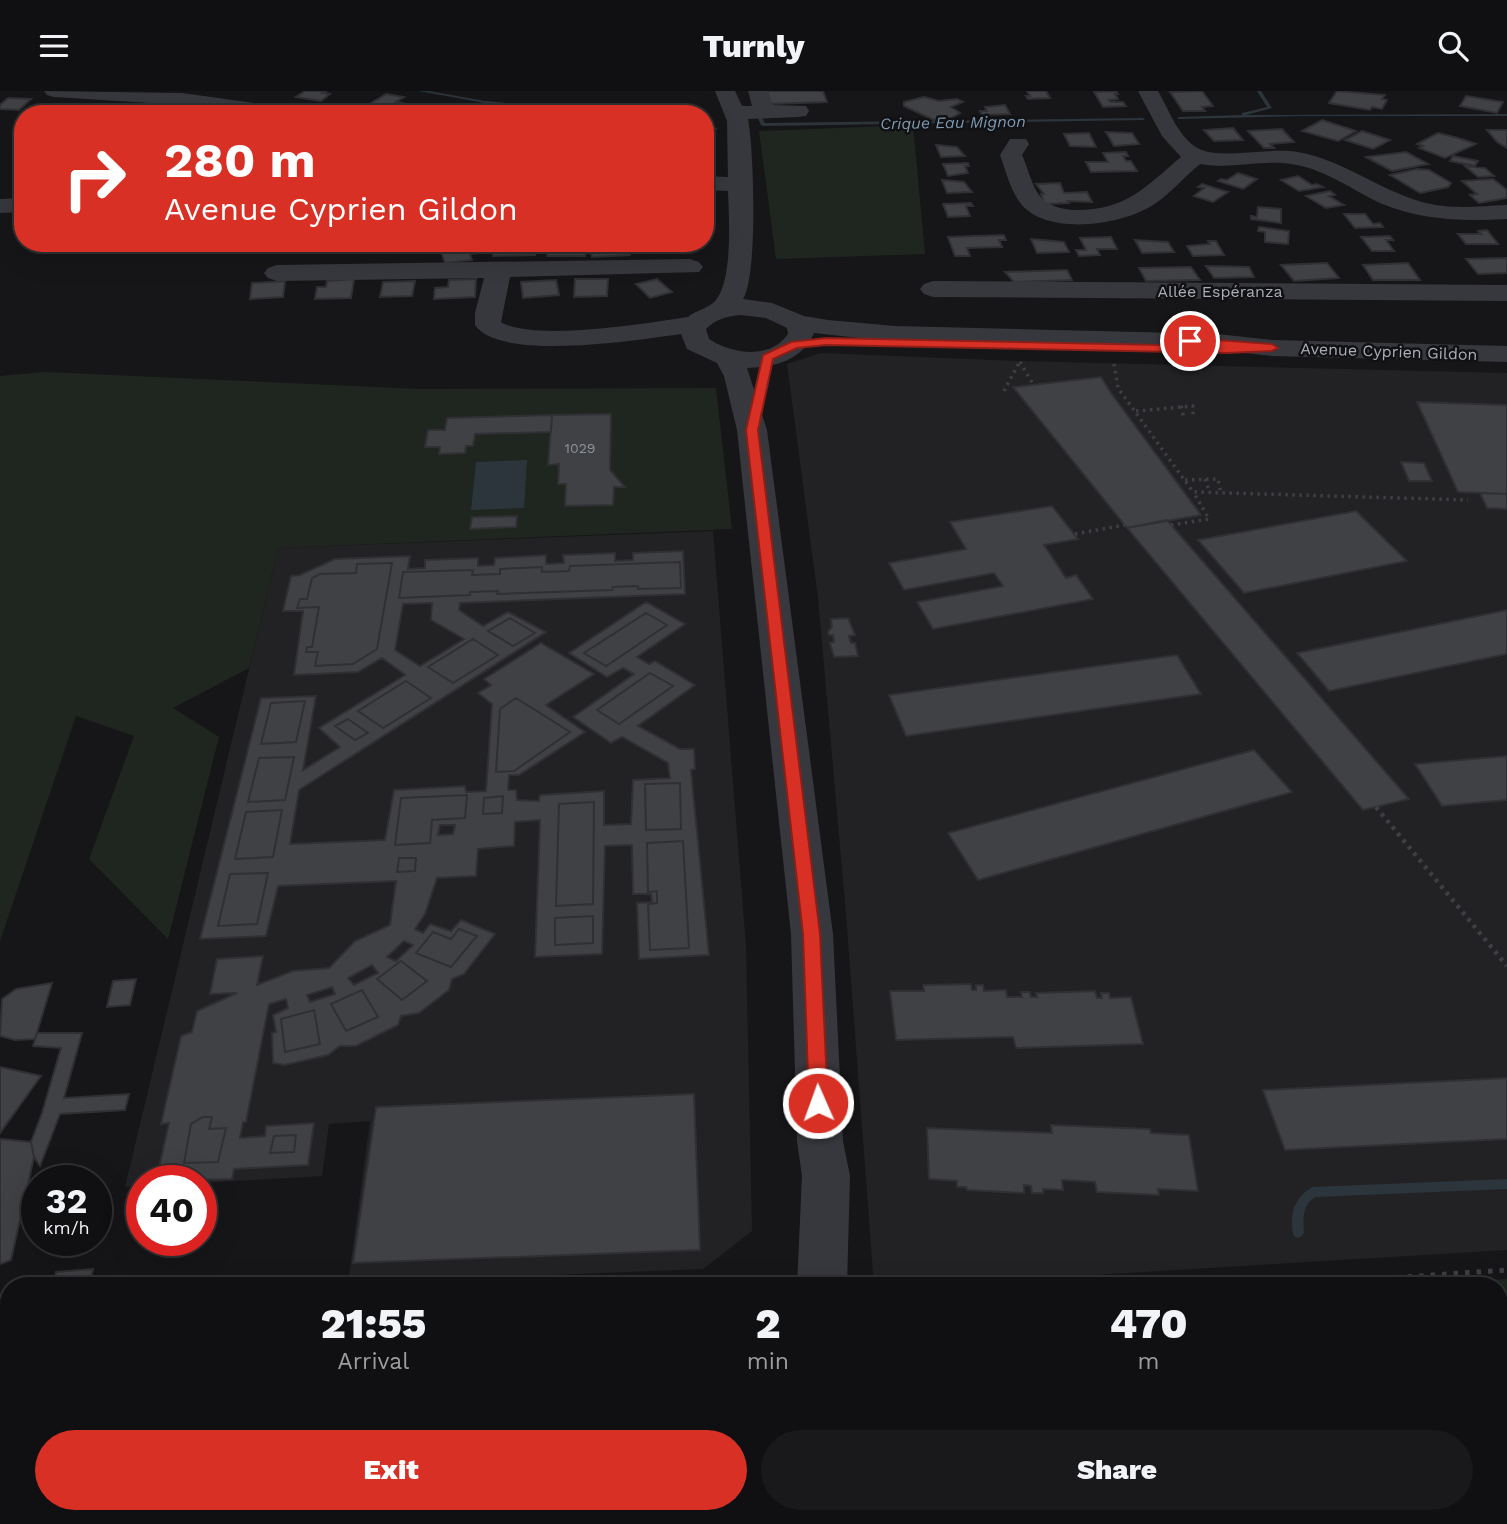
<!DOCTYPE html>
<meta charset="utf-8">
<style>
:root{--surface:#101012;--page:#19191b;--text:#f1f3f6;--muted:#9c9d9f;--line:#303032;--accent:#d93025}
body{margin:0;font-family:"Work Sans",sans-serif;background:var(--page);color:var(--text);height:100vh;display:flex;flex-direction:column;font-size:26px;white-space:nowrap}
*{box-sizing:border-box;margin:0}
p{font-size:23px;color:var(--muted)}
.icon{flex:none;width:38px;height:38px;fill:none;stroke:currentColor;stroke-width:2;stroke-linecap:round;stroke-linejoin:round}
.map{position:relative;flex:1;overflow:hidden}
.sheet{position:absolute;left:0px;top:1186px;width:1508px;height:247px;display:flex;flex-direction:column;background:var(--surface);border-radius:28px 28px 0 0;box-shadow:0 7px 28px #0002,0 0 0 2px var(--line)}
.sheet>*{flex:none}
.banner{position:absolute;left:14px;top:14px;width:700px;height:147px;border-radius:28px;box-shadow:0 7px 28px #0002,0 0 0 2px var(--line);background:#d93025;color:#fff;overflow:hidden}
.speed{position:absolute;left:21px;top:1074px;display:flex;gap:14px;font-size:35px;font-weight:700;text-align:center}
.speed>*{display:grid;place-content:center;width:91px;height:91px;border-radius:50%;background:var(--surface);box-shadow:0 7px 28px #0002,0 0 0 2px var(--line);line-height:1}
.speed small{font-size:18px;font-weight:400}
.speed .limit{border:10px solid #d22;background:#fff;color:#111}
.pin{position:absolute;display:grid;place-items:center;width:60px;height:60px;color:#fff;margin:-30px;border:4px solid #fff;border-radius:50%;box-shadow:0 2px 7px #0007}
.me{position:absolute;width:77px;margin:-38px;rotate:358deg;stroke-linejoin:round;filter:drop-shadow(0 0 5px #0008)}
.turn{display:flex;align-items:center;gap:24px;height:147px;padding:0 35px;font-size:32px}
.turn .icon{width:91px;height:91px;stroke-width:2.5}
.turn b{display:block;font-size:49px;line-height:60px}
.eta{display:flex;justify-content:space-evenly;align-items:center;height:119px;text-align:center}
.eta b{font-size:42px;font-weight:800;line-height:49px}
.action{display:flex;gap:14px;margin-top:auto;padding:14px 35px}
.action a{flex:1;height:80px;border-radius:42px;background:var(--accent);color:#fff;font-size:28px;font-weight:800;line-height:80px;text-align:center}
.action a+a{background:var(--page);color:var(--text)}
header{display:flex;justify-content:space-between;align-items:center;height:91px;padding:0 35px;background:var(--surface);font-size:32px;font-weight:800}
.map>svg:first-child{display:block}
</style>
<header><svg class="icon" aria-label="menu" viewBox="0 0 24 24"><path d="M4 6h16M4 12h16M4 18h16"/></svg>Turnly<svg class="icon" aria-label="search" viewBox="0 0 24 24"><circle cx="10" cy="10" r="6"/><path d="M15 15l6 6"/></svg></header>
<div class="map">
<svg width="1507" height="1433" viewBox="0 0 1507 1433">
<rect width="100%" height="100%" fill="#161618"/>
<!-- built -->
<path fill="#222225" d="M821,262L1020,270L1507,282V1159L912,1195H874L846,823L818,507L787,273Z
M713,440L746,855L752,1140L703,1178L348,1192L370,1030L329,1033L322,1085L201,1092L142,1090V1095L125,1096L278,457Z"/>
<!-- green -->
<path fill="#1e261f" d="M913,34L925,163L776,168L759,40Z
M45,281L420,298L716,297L732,438L278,457L249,577L173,617L219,646L168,848L89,768L134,645L76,625L0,850V285Z
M1507,1188V1433H973L972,1425L1500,1424V1195H1394Z"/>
<!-- water -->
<path fill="#2c353c" d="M527,369L524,417L471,419L476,371Z"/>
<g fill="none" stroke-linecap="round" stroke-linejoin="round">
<!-- stream -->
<path fill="#2c353c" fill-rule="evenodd" d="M419,0H429L485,10L623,23H602L485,12Z
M1257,0H1261L1272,17L1246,24L1507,23V25H1304L1179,28L1177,27L1179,26L1242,24V22L1267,16Z
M756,23H760L765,32L1143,27L1145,28L1143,29L763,35L761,34Z
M705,37H716L718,38L716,39H705Z
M1507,1088V1098L1315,1106C1302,1115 1303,1127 1304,1142L1302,1145L1298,1147L1294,1145C1288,1126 1294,1105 1313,1096Z"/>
</g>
<!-- building -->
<path fill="#404145" stroke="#303034" stroke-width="2" fill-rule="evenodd" d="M305,0H327L323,2L330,3L321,10L296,6Z
M767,0H823L827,11L769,13Z
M1027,0H1046L1050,7L1028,8L1026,5H1030Z
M1116,0L1118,3H1115L1118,8L1109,9L1111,11H1123L1126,15L1103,16L1094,1Z
M1202,0L1213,15L1202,16L1205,20H1183L1170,1Z
M1337,0L1385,4L1382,8L1387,9L1382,18L1372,16L1370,19L1329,12Z
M386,3L404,6L396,11L402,12L392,19L368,14Z
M1466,5L1503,11L1497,22L1460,15Z
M924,6L939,10L957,8L963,11L951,16L960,22L948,29H934L904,15V11Z
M8,7L31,8L19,19L0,18V14Z
M114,14L137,16L129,23H103Z
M1005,14L1010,23L982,24L980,20H987L985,16Z
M440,16L464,21L429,23Z
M1322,29L1356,40L1338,50L1302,40Z
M1233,37L1243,49L1214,50L1204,39Z
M1282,38L1294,51L1270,53L1274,57H1264L1248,40Z
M1487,39H1507V57L1497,51Z
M1362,40L1390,49L1373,58L1345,49Z
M1106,41L1132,42L1139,53L1114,55Z
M1089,42L1096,56L1070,55L1064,43Z
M1438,42L1458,47L1476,53L1445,67L1419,57L1423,55L1417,53Z
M936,54L957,56L965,65L941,66Z
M1126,61L1128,65H1123L1126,70H1131L1137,80L1091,81L1086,71H1108L1103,62Z
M1406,61L1428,73L1392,80L1366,66Z
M1453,65L1478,70L1475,75L1450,70Z
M968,72L969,75H965L968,82L948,85L943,73Z
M1465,75L1485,77L1494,85L1478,86Z
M1417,78L1429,79L1451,92L1448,96L1420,102L1390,84Z
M1238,82L1257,88L1243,98L1218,90L1221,88L1227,89Z
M1298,85L1312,94L1317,93L1323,96L1299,100L1281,89Z
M1493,88L1507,99V107L1479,112L1470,104L1477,103L1462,90Z
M942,89L964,91L972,101L947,102Z
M1060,92L1064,102L1087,101L1092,111L1068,110L1069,112L1045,113L1041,103H1044L1036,93Z
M1202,93L1228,101L1213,111L1194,105L1204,97L1198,96Z
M1330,100L1335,104L1329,105L1344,114L1326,117L1306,105Z
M971,112L973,115H966L970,125L948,126L943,113Z
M1258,116L1281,118V132L1251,128V125L1257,126Z
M1344,123H1365L1373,133L1380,132L1383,136L1355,137Z
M1259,136L1289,140L1288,153L1265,151V141L1258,140Z
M1487,139L1498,153H1466L1458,143H1481L1478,140Z
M1004,144L1006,149H999L1002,156L967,157L970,165H955L948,146Z
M1390,145L1393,149H1386L1394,160H1372L1361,146Z
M1111,146L1117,158H1097L1100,164L1079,165L1076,159H1086L1080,147Z
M1031,148L1064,151L1069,161L1037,162Z
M1135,149L1168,151L1174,161L1142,162Z
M1208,150H1216L1224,164L1193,165L1187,155L1210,153Z
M460,152H475L479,162L470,163L472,169L445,172L439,155Z
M507,152H535V164L493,165V156L507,155Z
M586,152L585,165H547L548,154Z
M598,152H628L630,164L592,166L590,155Z
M650,152H685L687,158L652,160Z
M1507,167V182L1478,183L1466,168Z
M1327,172L1339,187L1294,190L1281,174Z
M1408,172L1420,189H1373L1363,174Z
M1206,175L1249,176L1254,186L1214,187Z
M1191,176L1200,189L1146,190L1139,177Z
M1067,179L1072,189L1014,191L1005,181Z
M354,188L351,207L315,208L317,196H326L327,190Z
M476,188L475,206L434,208L435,197L448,196L449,189Z
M575,188H608L607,205L574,206Z
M657,188L672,201L650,207L636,193Z
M556,189L559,204L523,207L521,191Z
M285,190L283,206L250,208L252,192Z
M415,190L412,205L380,206L383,191Z
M1101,286L1111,302L1201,424L1127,437L1013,296Z
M1417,311L1507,314V403L1458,401Z
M611,323L610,379L625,396H614L613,414L565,415L566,393H558L559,373L548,374L552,324Z
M552,324L551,341L475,343L473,355H466L465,362L439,363L440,356H425L428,339H445L447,327Z
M1401,371L1424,372L1432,390H1409Z
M1480,402L1507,403V418L1487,417Z
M1052,415L1078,448L1044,454L1066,487L1076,484L1093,508L933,538L917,511L1003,495L994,482L904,499L889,472L966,458L950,431Z
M1356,420L1407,470L1244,502L1198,449Z
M517,425L516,436L470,438L472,426Z
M1167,429L1279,558L1409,708L1363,719L1127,437Z
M683,460L685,503L460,512L459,519L483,535L508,521L546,541L299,699L290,753L385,749L394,699L465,695L466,701L486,700L492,613L478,602L491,594L484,588L541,552L594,583L546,614L585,641L519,684H509L508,699H516L517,709L539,710L540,704L604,700V734L631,733L633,689L670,687L668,672L622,646L611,652L573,626L634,583L623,577L607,586L569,562L646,511L685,533L637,566L649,573L655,570L695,594L638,635L680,658H694L695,678L691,679L709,864L639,868L637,812L652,811L651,803H633L632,754L605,755L602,863L535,866L540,729L515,731L514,755L478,758L476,785L437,787L425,823L415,838L423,842L430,833L451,840L461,829L495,843L464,883L452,888L449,899L419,922L401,925L398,934L356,955H340L328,964L285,974L273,972L272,942L276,941L273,924L288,917L286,908L269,913L246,1031H243L240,1047L265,1045L266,1035L314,1032L308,1074L234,1078L232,1088L156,1090L169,1032L161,1033L181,945L192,941L197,920L237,902L210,903L217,868L263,865L257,894L293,880L329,877L355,850L390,834L396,790L278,795L266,845L200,848L261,607L316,605L303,679L340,656L319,637L405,584L382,567L358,581L294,584L303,520H283L291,485L300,484L335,468L410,465L408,478L425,477V469L478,467V475L494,474L495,467L546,464V473L564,472L563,464L615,462V470L633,469V462ZM680,471L681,497L638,498V495L613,496L612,499L497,503L498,500L470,501V504L399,507L403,481L473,479L472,484L500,483V478L542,476V481L569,480L570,475ZM392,472L377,558L353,573L315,575L318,561H306L307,556H312L319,516L297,517L300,508H307L312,487L320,483L356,482L357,473ZM432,512L431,529L464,548L420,575L395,559L403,513ZM646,522L667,534L606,575L584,562ZM510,527L535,542L513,555L488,540ZM473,548L498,564L453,592L428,576ZM650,582L673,595L619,633L597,619ZM406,590L431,607L383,637L358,620ZM516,607L570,641L514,680L496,681L500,618ZM305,610L296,651L261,653L271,612ZM348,628L368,642L355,649L335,635ZM294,666L285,709L248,711L259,667ZM680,692L681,738L646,739L645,693ZM467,704L465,727L432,729L430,752L395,754L401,707ZM503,705L502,722L483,723L484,707ZM594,711L593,813L556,815L559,713ZM282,719L273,766L235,768L246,721ZM440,734H455L453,743L438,744ZM683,750L689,857L650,859L648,813L657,812V800L648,801L647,752ZM399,767H416L415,780L397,781ZM268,782L257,833L218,835L230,783ZM593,825V852L555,854V827ZM459,838L477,845L451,876L416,862L433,841L451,848ZM404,850L413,854L396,870L387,866ZM401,870L427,890L402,909L377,888ZM372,874L378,882L354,894L348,887ZM332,896L335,903L310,911L307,904ZM362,899L378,926L346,940L331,913ZM314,919L320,953L285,961L281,928ZM203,1026H212L209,1038L226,1037L218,1071L184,1072L191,1033ZM296,1044L294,1061L270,1062L274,1045Z
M680,471L681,497L638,498V495L613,496L612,499L497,503L498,500L470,501V504L399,507L403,481L473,479L472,484L500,483V478L542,476V481L569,480L570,475Z
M392,472L377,558L353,573L315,575L318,561H306L307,556H312L319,516L297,517L300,508H307L312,487L320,483L356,482L357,473Z
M1507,519V563L1329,600L1297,562Z
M646,522L667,534L606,575L584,562Z
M510,527L535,542L513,555L488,540Z
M848,527L855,544L849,545L851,552H855L858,565L834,566L830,552L834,551L833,544H829L828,541L832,536L831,528Z
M473,548L498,564L453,592L428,576Z
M1177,564L1201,603L906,645L889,604Z
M650,582L673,595L619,633L597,619Z
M406,590L431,607L383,637L358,620Z
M516,607L570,641L514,680L496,681L500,618Z
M305,610L296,651L261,653L271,612Z
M348,628L368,642L355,649L335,635Z
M1254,659L1292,701L978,789L948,742Z
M1507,665V709L1442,715L1415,673Z
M294,666L285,709L248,711L259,667Z
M680,692L681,738L646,739L645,693Z
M467,704L465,727L432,729L430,752L395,754L401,707Z
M503,705L502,722L483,723L484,707Z
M594,711L593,813L556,815L559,713Z
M282,719L273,766L235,768L246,721Z
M683,750L689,857L650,859L648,813L657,812V800L648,801L647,752Z
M399,767H416L415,780L397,781Z
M268,782L257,833L218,835L230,783Z
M593,825V852L555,854V827Z
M459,838L477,845L451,876L416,862L433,841L451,848Z
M401,870L427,890L402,909L377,888Z
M136,888L130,914L107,916L113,890Z
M52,892L35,948L15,949L0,945L2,908L16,898Z
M971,893L972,899H976V894H983L984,900L1006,899L1007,906H1022L1021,901H1030L1031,906H1037L1036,902L1095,900L1097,907H1102L1101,902H1109L1110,907L1131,906L1143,953L1016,957L1013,946L896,949L890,900H924L923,894Z
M362,899L378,926L346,940L331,913Z
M314,919L320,953L285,961L281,928Z
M37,942H82L64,1007L129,1003L125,1019L60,1023L40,1075L34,1066L31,1051L42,1022L61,957L33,955Z
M0,976L41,985L0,1042Z
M1507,987V1048L1285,1059L1263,999Z
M694,1003L700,1159L353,1172L376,1016Z
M203,1026H212L209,1038L226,1037L218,1071L184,1072L191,1033Z
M1051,1034L1150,1038L1151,1042L1189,1044L1198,1100L1158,1098L1159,1104L1097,1101L1095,1091L1062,1089L1063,1099L1043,1098V1102H1032L1031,1095L1024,1094V1102L967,1099L966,1096H957V1090L929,1088L927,1037L1052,1042Z
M296,1044L294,1061L270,1062L274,1045Z
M0,1048L31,1051L34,1066L11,1169L0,1173Z
M93,1178L89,1195H53L56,1181Z"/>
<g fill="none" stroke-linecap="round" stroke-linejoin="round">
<!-- path-far2 -->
<path stroke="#3d3f44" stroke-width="3.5" stroke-dasharray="2.5 4.5" stroke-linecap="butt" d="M1020,271L1033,293
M1114,273L1118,297L1193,401L1468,409
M1004,300L1020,270
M1181,315L1184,327
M1136,320L1193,315V326
M1205,388L1210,402
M1185,389L1218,388L1221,402
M1171,434L1209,428L1194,402
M1075,443L1125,434"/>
<!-- path-far1 -->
<path stroke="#3d3f44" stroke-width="4.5" stroke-dasharray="3.5 5" stroke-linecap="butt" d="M1376,716L1507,875"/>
<!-- path -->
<path stroke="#3d3f44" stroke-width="5" stroke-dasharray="4.5 7" stroke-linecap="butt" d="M1270,1195L1507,1179
M726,1433L727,1424"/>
<!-- minor -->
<path fill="#37383d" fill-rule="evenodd" d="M44,0L182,2L290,17L298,18L301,23H242L182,14L54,6L47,4Z
M715,0H735L742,15H752L748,0H768L773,14L806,15L809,20L806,25L798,26L748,28C754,58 758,185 743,208L772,212L804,225L828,229L895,235L1217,243L1272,249L1507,255V271L1272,265L1217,259L895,251L814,242C802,269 776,276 747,277L767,339L833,843L843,1050L850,1085L847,1195H797L802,1085L797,1050L791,843L737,339L724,285L717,272L687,258L681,243C639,249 500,271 475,234V222L484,187L277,190L268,187L264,182L268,177L277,174L690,168L699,171L703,176L699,181L510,186L501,231C533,251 649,232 688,226C696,219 710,217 716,209C733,188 729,127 728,100L705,99V85L728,86L727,30ZM741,224L766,227L787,237L788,243C770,269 732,263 709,248L706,238C716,228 727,225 741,224Z
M1138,0H1158C1169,19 1180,51 1202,59C1224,68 1270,56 1298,61C1343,69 1379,99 1422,111C1449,119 1479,115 1507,114V128C1463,130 1422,130 1380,112C1353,99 1327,80 1297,74C1265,67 1232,79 1200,73C1185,85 1172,101 1156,112C1125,134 1048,146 1021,113C1010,99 1006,80 1000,64L1010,48H1026L1029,53L1022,64C1028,77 1031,93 1039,104C1047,115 1061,118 1073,119C1126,120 1144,97 1181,66L1162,45Z
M23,107V121L0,122V108Z
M933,190L1507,194V210L933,206L924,203L920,198L924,193Z
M0,1240H9V1288H0Z
M761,1424H817L815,1433H759Z"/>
</g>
<!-- route -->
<path fill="#d93025" stroke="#8d1f18" stroke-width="2" d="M826,247L1209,255L1186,253V248L1190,247L1272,253L1278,257L1272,260L1226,262L826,254L797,257L773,268L758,339L820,843L828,1012L825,1017L818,1020L812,1017L809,1012L803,843L746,339L763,264L791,251Z"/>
<g text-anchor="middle" stroke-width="5" stroke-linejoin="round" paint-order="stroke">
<!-- number labels -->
<g font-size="14" fill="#8e929b">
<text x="580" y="362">1029</text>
</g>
<!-- far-water labels -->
<g font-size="16" font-style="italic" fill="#7f9bb3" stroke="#111113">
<text transform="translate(953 31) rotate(-1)" y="6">Crique Eau Mignon</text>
</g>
<!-- far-street labels -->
<g font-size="16" fill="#a8adb8" stroke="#111113">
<text x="1220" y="206">Allée Espéranza</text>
<text transform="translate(1389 260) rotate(2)" y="6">Avenue Cyprien Gildon</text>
</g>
</g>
</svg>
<div class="speed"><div>32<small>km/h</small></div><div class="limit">40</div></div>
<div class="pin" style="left:1190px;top:250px;background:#d93025"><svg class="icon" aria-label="arrive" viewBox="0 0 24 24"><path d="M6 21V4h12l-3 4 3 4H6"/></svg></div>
<svg class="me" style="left:818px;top:1012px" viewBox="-20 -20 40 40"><circle r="17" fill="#d93025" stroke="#fff" stroke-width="3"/><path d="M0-11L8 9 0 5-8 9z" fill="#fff"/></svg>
<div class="banner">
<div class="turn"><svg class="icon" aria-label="right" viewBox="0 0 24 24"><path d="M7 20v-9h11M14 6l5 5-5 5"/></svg><div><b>280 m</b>Avenue Cyprien Gildon</div></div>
</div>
<section class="sheet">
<div class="eta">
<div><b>21:55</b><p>Arrival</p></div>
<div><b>2</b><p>min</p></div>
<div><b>470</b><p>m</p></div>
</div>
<div class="action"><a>Exit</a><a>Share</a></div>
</section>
</div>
